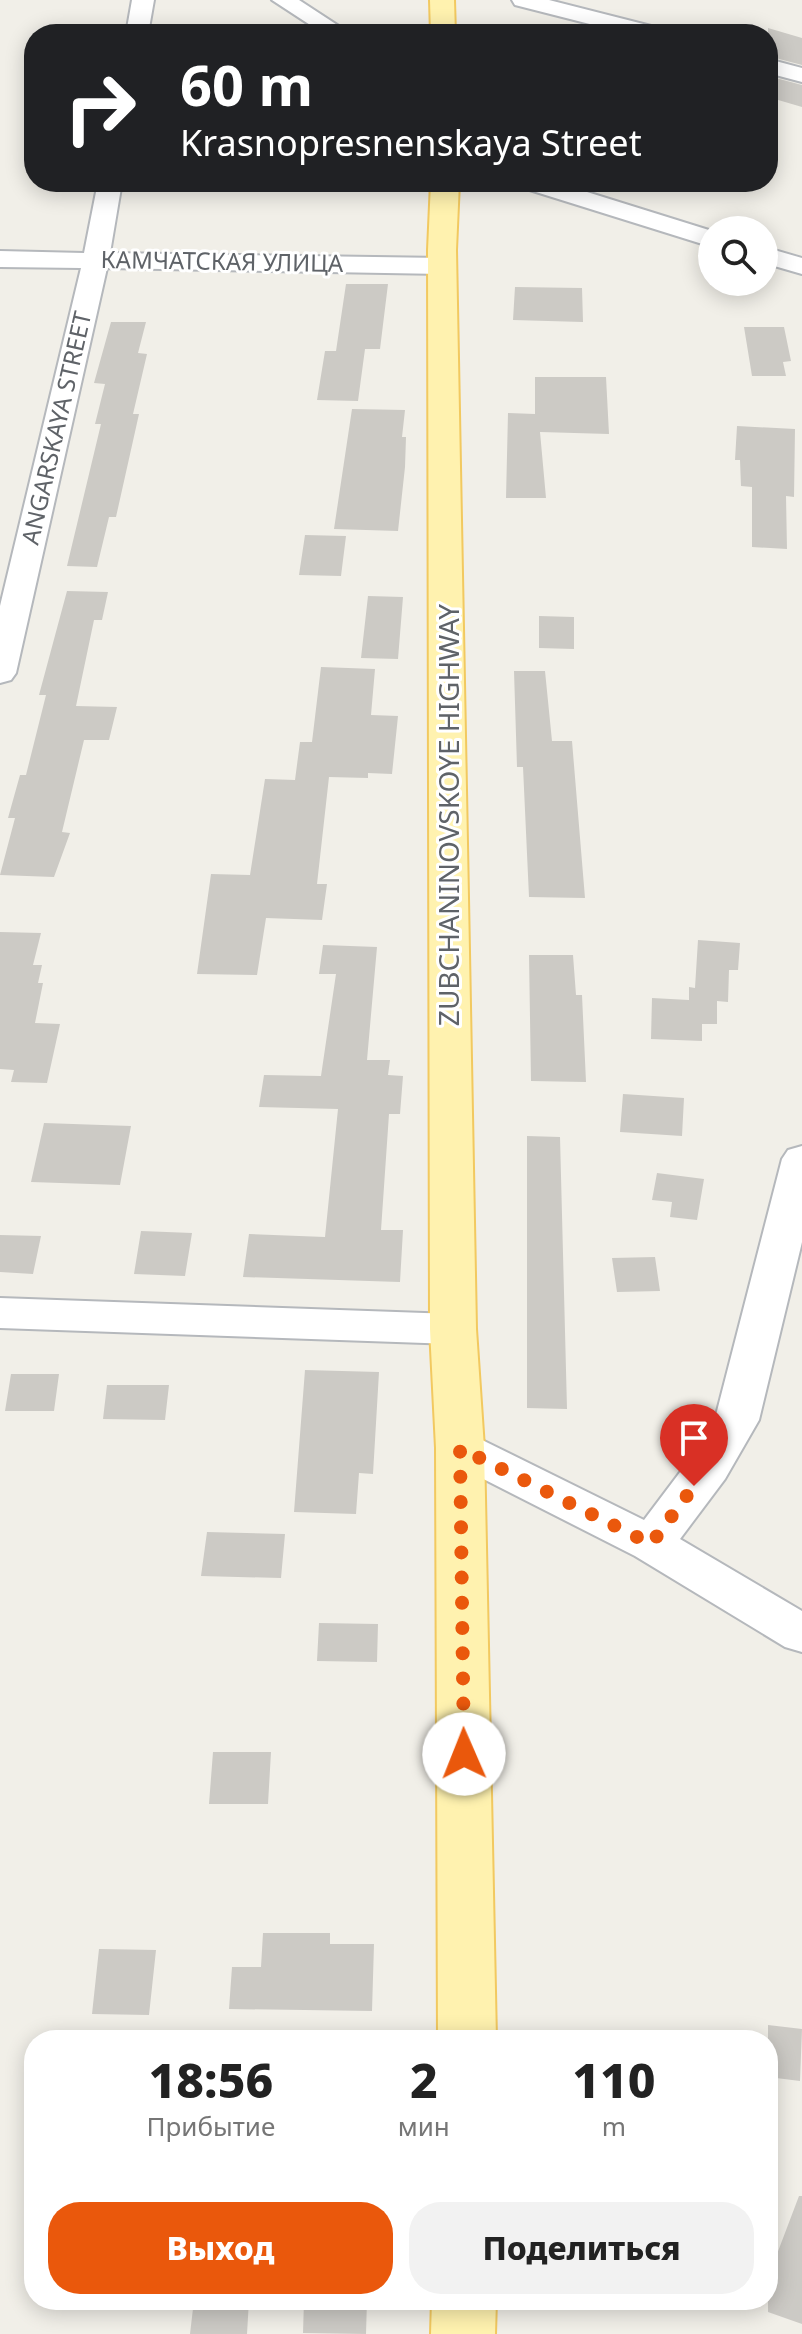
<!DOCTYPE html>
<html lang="ru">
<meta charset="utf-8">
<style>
:root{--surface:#fff;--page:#f2f2f2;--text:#222;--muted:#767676;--accent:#ea580c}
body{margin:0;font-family:"Noto Sans",sans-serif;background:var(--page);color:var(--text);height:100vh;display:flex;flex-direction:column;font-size:30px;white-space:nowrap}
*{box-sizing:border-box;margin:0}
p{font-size:26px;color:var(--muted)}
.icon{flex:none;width:44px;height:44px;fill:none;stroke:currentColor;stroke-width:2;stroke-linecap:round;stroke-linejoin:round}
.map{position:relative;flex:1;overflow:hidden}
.panel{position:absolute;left:24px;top:2030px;width:754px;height:280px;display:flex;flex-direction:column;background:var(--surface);border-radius:32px;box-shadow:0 4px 20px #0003}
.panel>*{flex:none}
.banner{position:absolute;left:24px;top:24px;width:754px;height:168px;border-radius:32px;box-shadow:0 4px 20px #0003;background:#202124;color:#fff;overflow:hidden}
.buttons{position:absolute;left:698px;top:216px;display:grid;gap:16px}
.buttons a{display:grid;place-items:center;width:80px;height:80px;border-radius:50%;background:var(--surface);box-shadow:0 4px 20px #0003;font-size:40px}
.pin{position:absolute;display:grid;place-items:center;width:68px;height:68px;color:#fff;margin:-82px -34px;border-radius:50% 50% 50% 0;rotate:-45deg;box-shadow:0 0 8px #0007}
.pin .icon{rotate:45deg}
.me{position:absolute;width:88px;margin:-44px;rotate:359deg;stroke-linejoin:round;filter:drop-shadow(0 0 6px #0008)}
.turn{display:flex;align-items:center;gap:28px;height:168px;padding:0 24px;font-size:36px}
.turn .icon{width:104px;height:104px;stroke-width:2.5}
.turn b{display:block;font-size:56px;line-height:68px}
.eta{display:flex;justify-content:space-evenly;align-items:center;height:136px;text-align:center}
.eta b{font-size:48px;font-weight:800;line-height:56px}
.action{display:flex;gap:16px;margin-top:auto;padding:16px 24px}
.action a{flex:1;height:92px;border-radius:32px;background:var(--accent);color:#fff;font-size:32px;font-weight:800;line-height:92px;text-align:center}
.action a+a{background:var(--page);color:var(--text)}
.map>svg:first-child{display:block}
</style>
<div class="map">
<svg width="802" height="2334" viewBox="0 0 802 2334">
<rect width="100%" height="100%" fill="#f1efe8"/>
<!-- building -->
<path fill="#cccac5" d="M768,28L802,38V65L768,56Z
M768,76L802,85V107L768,97Z
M346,284H388L380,349H365L358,401L317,400L325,351H336Z
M515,287L582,288L583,322L513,320Z
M111,322H146L138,353L147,354L133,414H139L116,517H109L97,567L67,566L101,424H95L105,384L94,383Z
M744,327H784L791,361L783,362L786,376H752Z
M535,377H606L609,434L540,432L546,498H506L508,413L535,414Z
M352,409L405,410L402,437H406L405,467L398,531L334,529Z
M737,426L795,429L794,497L786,496L787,549L752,547V487L741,486L740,460H735Z
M305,535L346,536L341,576L299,575Z
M67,591L108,592L102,620H94L76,706L117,707L109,740H84L62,832L70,833L54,877L0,875L15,818H8L20,775H26L46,695H39Z
M368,596L403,597L398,659L361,658Z
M539,616L574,617V649L539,648Z
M321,667L375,669L371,715L398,716L392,774L368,773V778L329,777L317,884H327L322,920L266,918L257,975L197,974L211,874L250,875L265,779L295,780L300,742H312Z
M514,671H545L552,741H572L585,898L529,897L523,767H517Z
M0,932L41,933L33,965H42L38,983H43L35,1023L60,1024L47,1083L11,1082L14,1070L0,1069Z
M698,940L740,943L738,970H729L728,1002L717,1001V1024H702V1041L651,1039L652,998L689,1000V987L695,988Z
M323,945L377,947L367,1060H390L388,1075L403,1076L400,1114H389L381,1230H403L400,1282L243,1277L249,1234L325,1237L338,1109L259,1107L264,1075L321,1076L336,974H319Z
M529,955H573L576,995H582L586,1082L531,1081Z
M623,1094L684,1098L682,1136L620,1132Z
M44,1123L131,1126L120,1185L31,1182Z
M527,1136L560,1137L567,1409L527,1408Z
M657,1173L704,1179L697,1220L670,1217L672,1202L652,1200Z
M141,1231L192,1233L185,1276L134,1274Z
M0,1235L41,1236L33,1274L0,1272Z
M655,1257L660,1291L617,1292L612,1258Z
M305,1370L379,1372L373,1474L359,1473L356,1514L294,1512Z
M11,1374H59L54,1411H5Z
M107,1385H169L165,1420L103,1419Z
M207,1532L285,1534L281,1578L201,1576Z
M319,1623L378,1624L377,1662L317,1661Z
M213,1752H271L268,1804H209Z
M263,1933H330V1944H374L372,2011L229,2009L232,1967H261Z
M99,1949L156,1950L149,2015L92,2014Z
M768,2025L802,2029L800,2081L768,2077Z
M799,2196H802V2324L768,2312V2251L777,2254Z
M194,2300H249L247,2334H190Z
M304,2300H367L366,2334L303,2333Z"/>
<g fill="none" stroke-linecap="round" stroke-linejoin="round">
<defs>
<path id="minor" d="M132,0H154L148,34H126Z
M272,0H299L351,34H324Z
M512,0H549L663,29L666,34H629L515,5Z
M768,59L802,68V82L768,73Z
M98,182H122L110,253L443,258L452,260L456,266L452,272L443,274L107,268L16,673L11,680L0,683V606L81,268L0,267V251L84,253Z
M517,182H555L712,231V247L520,187Z
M764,247L802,258V274L764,263Z
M802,1146V1242L759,1420L725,1479L680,1539L802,1611V1652L785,1647L635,1556L444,1459L438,1448L444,1437L460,1432L476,1437L644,1520L693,1455L715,1419L782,1159L788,1150Z
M0,1298L453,1314L468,1319L474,1329L468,1339L453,1344L0,1328Z"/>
<path id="major" d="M430,0H454L455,34H431Z
M431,182H459L456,250L476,1329L484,1448L496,2040H438L436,1448L430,1329L428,250Z
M432,2300H496L495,2334H431Z"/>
</defs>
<!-- minor casing -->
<use href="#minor" stroke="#b5b8bc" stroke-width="4"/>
<!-- major casing -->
<use href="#major" stroke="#f2c960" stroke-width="4"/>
<!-- minor -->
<use href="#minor" fill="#fff" fill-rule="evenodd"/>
<!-- major -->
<use href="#major" fill="#fff2af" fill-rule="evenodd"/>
</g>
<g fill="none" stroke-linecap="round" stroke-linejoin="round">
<!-- route -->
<path stroke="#ea580c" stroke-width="14" stroke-dasharray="0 25.2" d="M464,1754L460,1448L651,1544L694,1486"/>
</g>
<g text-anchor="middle" stroke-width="6" stroke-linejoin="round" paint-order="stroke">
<!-- far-street labels -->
<g font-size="24" fill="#5f6368" stroke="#fff">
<text transform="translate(222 262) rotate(1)" y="8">КАМЧАТСКАЯ УЛИЦА</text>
<text transform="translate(57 428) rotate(-77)" y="8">ANGARSKAYA STREET</text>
</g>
<!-- street labels -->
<g font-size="28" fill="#5f6368" stroke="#fff">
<text transform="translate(449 815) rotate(-90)" y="10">ZUBCHANINOVSKOYE HIGHWAY</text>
</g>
</g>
</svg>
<div class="buttons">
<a><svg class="icon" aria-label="search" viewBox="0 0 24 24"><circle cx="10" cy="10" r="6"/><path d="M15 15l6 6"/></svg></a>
</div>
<div class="pin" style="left:694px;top:1486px;background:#d93025"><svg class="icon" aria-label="arrive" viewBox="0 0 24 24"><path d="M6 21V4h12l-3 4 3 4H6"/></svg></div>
<svg class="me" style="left:464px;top:1754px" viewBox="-20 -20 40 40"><circle r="19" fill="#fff"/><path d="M0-13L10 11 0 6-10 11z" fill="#ea580c"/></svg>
<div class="banner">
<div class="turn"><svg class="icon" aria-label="right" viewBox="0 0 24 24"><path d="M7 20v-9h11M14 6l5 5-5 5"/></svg><div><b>60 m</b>Krasnopresnenskaya Street</div></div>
</div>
<section class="panel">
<div class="eta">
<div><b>18:56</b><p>Прибытие</p></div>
<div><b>2</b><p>мин</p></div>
<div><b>110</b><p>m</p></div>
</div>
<div class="action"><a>Выход</a><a>Поделиться</a></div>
</section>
</div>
